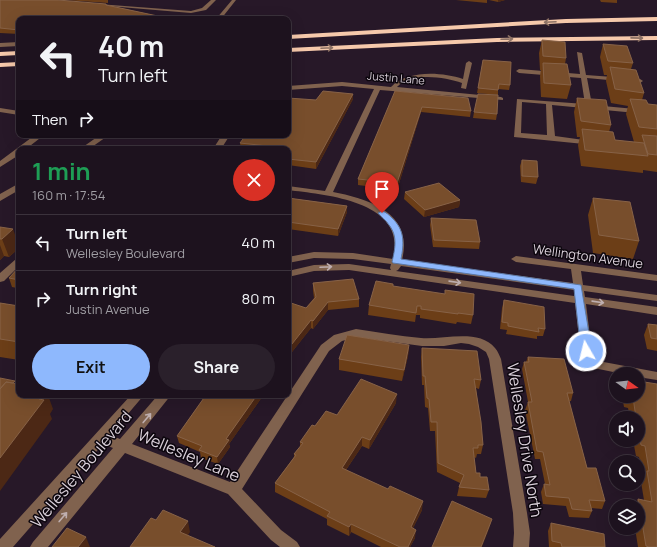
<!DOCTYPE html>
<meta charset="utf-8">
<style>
:root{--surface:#1d121e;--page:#2a202b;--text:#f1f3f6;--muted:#a09ea4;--line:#3b323c;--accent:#8eb8fd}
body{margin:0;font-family:Manrope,sans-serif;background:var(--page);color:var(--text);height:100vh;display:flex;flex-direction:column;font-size:15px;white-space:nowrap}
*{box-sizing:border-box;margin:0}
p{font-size:13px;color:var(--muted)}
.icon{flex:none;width:22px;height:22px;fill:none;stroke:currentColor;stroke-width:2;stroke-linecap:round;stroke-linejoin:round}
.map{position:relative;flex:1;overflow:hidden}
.panel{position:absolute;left:16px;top:146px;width:275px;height:252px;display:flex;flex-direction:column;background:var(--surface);border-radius:8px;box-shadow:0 4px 16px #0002,0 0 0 1px var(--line)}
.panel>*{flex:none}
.banner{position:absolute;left:16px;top:16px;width:275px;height:122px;border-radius:8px;box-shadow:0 4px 16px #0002,0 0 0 1px var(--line);background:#1d121e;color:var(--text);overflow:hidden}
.needle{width:26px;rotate:104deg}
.buttons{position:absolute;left:609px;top:367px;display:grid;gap:8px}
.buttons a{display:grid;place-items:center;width:36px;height:36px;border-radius:50%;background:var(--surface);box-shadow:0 4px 16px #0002,0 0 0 1px var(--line);font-size:20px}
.pin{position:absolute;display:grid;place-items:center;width:34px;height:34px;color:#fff;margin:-41px -17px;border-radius:50% 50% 50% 0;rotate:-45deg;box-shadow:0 0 4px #0007}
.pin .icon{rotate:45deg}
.me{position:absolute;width:44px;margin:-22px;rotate:352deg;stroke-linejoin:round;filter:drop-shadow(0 0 3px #0008)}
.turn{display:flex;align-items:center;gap:14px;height:84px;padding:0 16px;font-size:18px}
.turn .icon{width:52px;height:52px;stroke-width:2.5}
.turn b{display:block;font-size:28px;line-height:34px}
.then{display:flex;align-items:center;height:38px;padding:0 16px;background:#0003;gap:8px;font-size:15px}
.round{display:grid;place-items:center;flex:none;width:42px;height:42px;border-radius:21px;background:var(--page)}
.overview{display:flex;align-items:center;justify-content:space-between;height:68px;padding:0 16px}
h1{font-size:24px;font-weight:700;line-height:30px;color:#1e9e55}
.cta{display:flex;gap:8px;margin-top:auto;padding:8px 16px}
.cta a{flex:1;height:46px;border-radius:24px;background:var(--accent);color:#111;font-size:16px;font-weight:700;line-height:46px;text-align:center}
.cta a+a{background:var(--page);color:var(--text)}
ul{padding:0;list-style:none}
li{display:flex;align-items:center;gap:12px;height:56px;padding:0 16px;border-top:1px solid var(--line)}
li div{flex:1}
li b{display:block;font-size:15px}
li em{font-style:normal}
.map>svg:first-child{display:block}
</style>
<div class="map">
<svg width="657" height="547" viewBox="0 0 657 547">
<rect width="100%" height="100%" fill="#271828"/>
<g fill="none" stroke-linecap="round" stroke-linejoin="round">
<!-- minor -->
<path fill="#80624e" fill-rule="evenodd" d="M211,0H216L206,10L191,13L96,5L98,4L191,11L202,8Z
M232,0H236L221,19H216Z
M19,42V46L0,47V43Z
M577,52L582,53L586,75L640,79L643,81L640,83L587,78L592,105L657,111V115L552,105L555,136L591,141L595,143L594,145L514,137L517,99L585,104L581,78L519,73L516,71L519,69L580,74ZM522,102L546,104L547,135L521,133Z
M469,61L472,63L466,89L461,88L462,83C444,77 412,72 397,87L501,97L503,98V100L380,90L333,192C369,199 414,213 402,260L573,283L571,269L516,262L511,259L516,256L657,275V281L581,271L583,285L657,295V301L584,291L585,297L657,307V315L586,304L593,360L657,372V380L638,377V374H623L584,366L582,363L575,303L349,270L314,271L288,277V271L314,265L349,264L391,270L390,268L391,264L353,259L314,258L288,263V257L314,252L353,253L393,259C408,201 327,195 288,190V186L325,191L374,89L342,86L288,90V86L342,82L391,87C408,70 441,72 463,79L466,63ZM401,266L574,290V296L396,271L398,270Z
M0,108L19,111V115L0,112Z
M35,135H44L26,149H19V155L0,167V161Z
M100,135H109L89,149H80Z
M222,135H230L221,149H213Z
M16,185H19V190L0,201V194Z
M19,258V266L4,281L0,282V273L16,259Z
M356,329C378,332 399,336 421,338C443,340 479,328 495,348C498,351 499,355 501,359L527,513L530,533L529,547H513L514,533L513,513L489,359L486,352L478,347L469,344L461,343L444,346H422L356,337L342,341L329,351L242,489L281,530L297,542L300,547H280L271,540L228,494L125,453L48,547H30L33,542L113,448L103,444L13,547H0V539L131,395H144L110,435L120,439L158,395H171L132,444L230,482L321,345L334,335Z"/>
<!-- highway -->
<path fill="#f6c9ab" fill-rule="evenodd" d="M657,17V21L566,23L288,39V35L566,19Z
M657,36V40L497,42L288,52V48L497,38Z
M19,51V55L0,56V52Z
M19,62V66L0,67V63Z"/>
</g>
<!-- wall -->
<path fill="#6c3e17" d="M0,0L106,4L107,5L167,18V19H19V34L0,33Z
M65,0H108V3Z
M456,0H487V3Z
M489,0H505L498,2Z
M600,0H617V3L601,2Z
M542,40L566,58L565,64L571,85L567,99L541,97L540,76L541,70H540L539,53Z
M603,44L633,63L631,69L644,93L642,100L648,104L657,105V172L643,170V173L581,166L578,145L580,137H577L574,112L577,98L611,125L609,132L615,140L634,142L626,114L628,106L611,103L606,81L607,75H604L600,57Z
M483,60L510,85L509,90L498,89V95L477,93Z
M395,91L471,111L470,117L421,112L397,190L358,185V179Z
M353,94V99L316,169L288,165V149H241L240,143L316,100Z
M474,112L497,114L496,120L473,118Z
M522,160L538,177L536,184L521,182L520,166Z
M405,192L460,200L459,207L424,217L404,199Z
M288,198L347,206V212L338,236L288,229Z
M593,198L639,241L633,259L593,253L588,215Z
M431,218L480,242L479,249L433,247L430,225Z
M0,227L19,246V248L9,257L4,256L0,260Z
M19,267V292L17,288L12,287L9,278Z
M313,283L359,299V307L328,310L313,329L311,328L288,357H289L290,365L288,367V302L306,308L314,298L313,290Z
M393,286L473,315L471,324L457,322L456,324L420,318V315H416L415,322L368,315L369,305Z
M504,300L545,329L543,336H537V339L506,334L507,330L500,329L502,308Z
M0,303L19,306V360L0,357Z
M648,324L657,325V351L647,349L644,335Z
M409,345L408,356L402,381L339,370V359Z
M422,348L481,380L479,389L476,388L483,445L481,454H477L476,458L474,457L476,473L480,477L489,490L486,498L457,496L459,487L460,483L437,472L435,431H430L428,408L425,407L424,385H422L421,357Z
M528,357L573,393L571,401H569L587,468L605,501L602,509L591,508L592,511L589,518L569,517L566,506L543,504L541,492L544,484H545L540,459H535L525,410L528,402L522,369L524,362H526Z
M657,384V547H638L635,528H638V506H635L638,499L644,500L641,482L643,479L639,457L636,456L633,440H638V418H630L628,408L624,407L622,396H638Z
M206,395H269L267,398L262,397L229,444L230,447L218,464L201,458L200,452L179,443L177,436Z
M396,403L369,449L362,446L346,470L422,510L413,528L415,538L410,547H381L351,532L349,536L327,525V519L275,492V483L294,457V454L300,447V442L315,426Z
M551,523L605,547H549L548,531Z"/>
<!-- shaded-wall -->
<path fill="#4c2815" d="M498,0H505L498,2Z
M353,94V99L316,169V162Z
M422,107L421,112L397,190V183Z
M460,200L459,207L424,217L425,210Z
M347,206V212L338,236V229Z
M13,229L19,246V248L9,257L2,239Z
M0,245L4,256L0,260Z
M328,302V310L313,329V321Z
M311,320V328L288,357V349Z
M409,345L408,356L402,381L404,370Z
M289,357L290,365L288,367V359Z
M397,394L396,403L369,449L370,440Z
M41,395H48L53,409L50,414L52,419L0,491V458Z
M257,395H262V397L229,444L230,447L218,464L217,457L226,439Z
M362,437V446L341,477L342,468Z
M423,501L422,510L409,536L411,527Z
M492,519L489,529L482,547H481Z
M188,521L190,532L183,543L180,532Z
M351,524V532L349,536V527Z
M416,530L415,538L410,547H408Z
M86,537L90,547H78Z"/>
<!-- building -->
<path fill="#784e2c" stroke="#876247" d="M0,0H58L106,4V5L167,18V19H19V30L0,28Z
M542,40L565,42L566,58L543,56Z
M603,44L627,46L633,63L608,61Z
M483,60L511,62L510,85L499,84L498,90L478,88Z
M543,63L567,64L571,85L544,83Z
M610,67L636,70L644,93L615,89Z
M323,91L353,94L316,162L288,159V149H285L286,148L240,143L246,135H288V98L316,100Z
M395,91L468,98L471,111L422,107L397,183L358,179Z
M478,94L498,95L497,114L474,112Z
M577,98L606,100L611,125L581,121Z
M630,99L646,100L648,104L657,105V129L639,127Z
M582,129L613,132L615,140L644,143L648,156L585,150Z
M642,135L657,136V155L648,154Z
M192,148L193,149H181Z
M522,160L537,161L538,177L522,176Z
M439,183L460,200L425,210L405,192Z
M288,198L347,206L338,229L288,222Z
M593,198L630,202L639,241L599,235Z
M431,218L476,220L480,242L434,240Z
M0,227L13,229L2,239H0Z
M19,267V280L9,278Z
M353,279L359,299L328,302L313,321L311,320L288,349V302L306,308L316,297L313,283Z
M19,280V284H15Z
M376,281L393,284V286L445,294V290L474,294L473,315L458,313V314L421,309V306H417L416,313L369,305Z
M504,300L544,307L545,329L538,328L539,332L508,326V323L502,322Z
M0,303L19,306V342L0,339Z
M648,324L657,325V339L651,338Z
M347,335L409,345L404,370L339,359Z
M422,348L477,351L481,380L474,379L481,422L483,445H478V448H473L476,473H480V477H487L489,490L459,487L464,475L438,463L437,422H431L429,399L427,398L425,376H423Z
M528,357L564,359L573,393H567L587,468H596L605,501L589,500L592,511L572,509L569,498L546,496L544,484L550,485L543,452L537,451L528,402H532L524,362H529Z
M0,378L15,381L13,383L6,382L0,389Z
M361,379L397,394L370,440L362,437L342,468L388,489L390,486L423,501L411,527L416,530L408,547H400L351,524L349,527L327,516L330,512L275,483L296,455L294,454L303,443L300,442L312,425L315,426L326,411L337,415Z
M638,381L657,384V547H649L646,546L638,499L652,502L647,471H649L645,446L641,445L638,427V418H636L633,397L629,396H638Z
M6,382L19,384V395H41L39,399L44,400L0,458V389Z
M206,395H257L226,439L229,440L217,457L199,450L202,446L177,436Z
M452,501L492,519L481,547H432Z
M163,510L188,521L180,532L215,547H130L151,518L156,520Z
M551,523L604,534L605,547H562L561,543L552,541Z
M67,528L86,537L78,547H52Z"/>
<!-- one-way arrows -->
<defs><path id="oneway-shaft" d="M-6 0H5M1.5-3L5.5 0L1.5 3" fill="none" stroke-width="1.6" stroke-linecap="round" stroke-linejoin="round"/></defs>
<g stroke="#8d7164">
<use href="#oneway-shaft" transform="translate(550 22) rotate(177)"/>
<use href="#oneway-shaft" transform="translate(637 38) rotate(1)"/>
<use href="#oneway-shaft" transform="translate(507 39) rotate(-2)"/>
<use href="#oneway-shaft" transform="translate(327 48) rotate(-3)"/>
</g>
<g stroke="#beaeaf">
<use href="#oneway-shaft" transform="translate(326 267) rotate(-3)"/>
<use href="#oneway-shaft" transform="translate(455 282) rotate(8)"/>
<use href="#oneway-shaft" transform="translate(598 302) rotate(8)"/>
<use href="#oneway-shaft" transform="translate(147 418) rotate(-50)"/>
<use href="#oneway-shaft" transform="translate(63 517) rotate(-50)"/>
</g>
<!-- route -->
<path fill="#8eb8fd" stroke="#5c78a4" d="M382,211C386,212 389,215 392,218C405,230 404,244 401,259L581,285L592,351L590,353H583L581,351L574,289L393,263L392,262C395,249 398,236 389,225C386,220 381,217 378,213Z"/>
<g text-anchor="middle" stroke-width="3" stroke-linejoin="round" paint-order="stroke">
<!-- far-street labels -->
<g font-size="11" fill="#d9cfd9" stroke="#0c060d">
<text transform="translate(396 78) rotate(5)" y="4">Justin Lane</text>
</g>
<!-- street labels -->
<g font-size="13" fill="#d9cfd9" stroke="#0c060d">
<text transform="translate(588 256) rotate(8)" y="5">Wellington Avenue</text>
</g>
<!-- near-street labels -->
<g font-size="16" fill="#d9cfd9" stroke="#0c060d">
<text transform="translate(525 440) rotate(81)" y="6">Wellesley Drive North</text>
<text transform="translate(189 455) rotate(23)" y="6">Wellesley Lane</text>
<text transform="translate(81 469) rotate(-50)" y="6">Wellesley Boulevard</text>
</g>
</g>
</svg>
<div class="buttons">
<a><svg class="needle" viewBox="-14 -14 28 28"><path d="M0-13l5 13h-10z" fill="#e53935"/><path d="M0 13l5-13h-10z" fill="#a09ea4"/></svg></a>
<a><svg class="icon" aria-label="sound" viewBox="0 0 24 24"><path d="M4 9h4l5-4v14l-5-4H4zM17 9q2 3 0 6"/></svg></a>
<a><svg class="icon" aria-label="search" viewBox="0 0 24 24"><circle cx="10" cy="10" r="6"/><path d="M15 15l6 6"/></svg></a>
<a><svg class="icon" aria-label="layers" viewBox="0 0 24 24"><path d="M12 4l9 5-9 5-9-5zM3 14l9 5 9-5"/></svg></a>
</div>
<div class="pin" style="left:382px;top:213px;background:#d93025"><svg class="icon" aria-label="arrive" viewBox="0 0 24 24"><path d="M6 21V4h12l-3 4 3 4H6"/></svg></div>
<svg class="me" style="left:586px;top:351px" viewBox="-20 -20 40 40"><circle r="17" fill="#8eb8fd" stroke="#fff" stroke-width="3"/><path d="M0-11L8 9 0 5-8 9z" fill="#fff"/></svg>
<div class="banner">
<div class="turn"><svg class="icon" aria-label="left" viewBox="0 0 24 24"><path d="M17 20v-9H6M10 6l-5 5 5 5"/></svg><div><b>40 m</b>Turn left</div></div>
<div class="then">Then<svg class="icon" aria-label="right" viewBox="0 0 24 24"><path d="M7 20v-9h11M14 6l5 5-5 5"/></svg></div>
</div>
<section class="panel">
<div class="overview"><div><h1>1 min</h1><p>160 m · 17:54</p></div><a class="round" style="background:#d93025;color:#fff"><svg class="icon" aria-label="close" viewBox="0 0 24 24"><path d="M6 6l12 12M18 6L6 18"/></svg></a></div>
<ul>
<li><svg class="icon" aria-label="left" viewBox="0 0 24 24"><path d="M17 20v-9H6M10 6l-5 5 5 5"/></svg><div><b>Turn left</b><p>Wellesley Boulevard</p></div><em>40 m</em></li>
<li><svg class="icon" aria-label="right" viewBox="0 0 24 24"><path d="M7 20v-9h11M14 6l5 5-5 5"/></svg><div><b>Turn right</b><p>Justin Avenue</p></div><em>80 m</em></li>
</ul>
<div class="cta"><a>Exit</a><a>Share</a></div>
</section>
</div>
